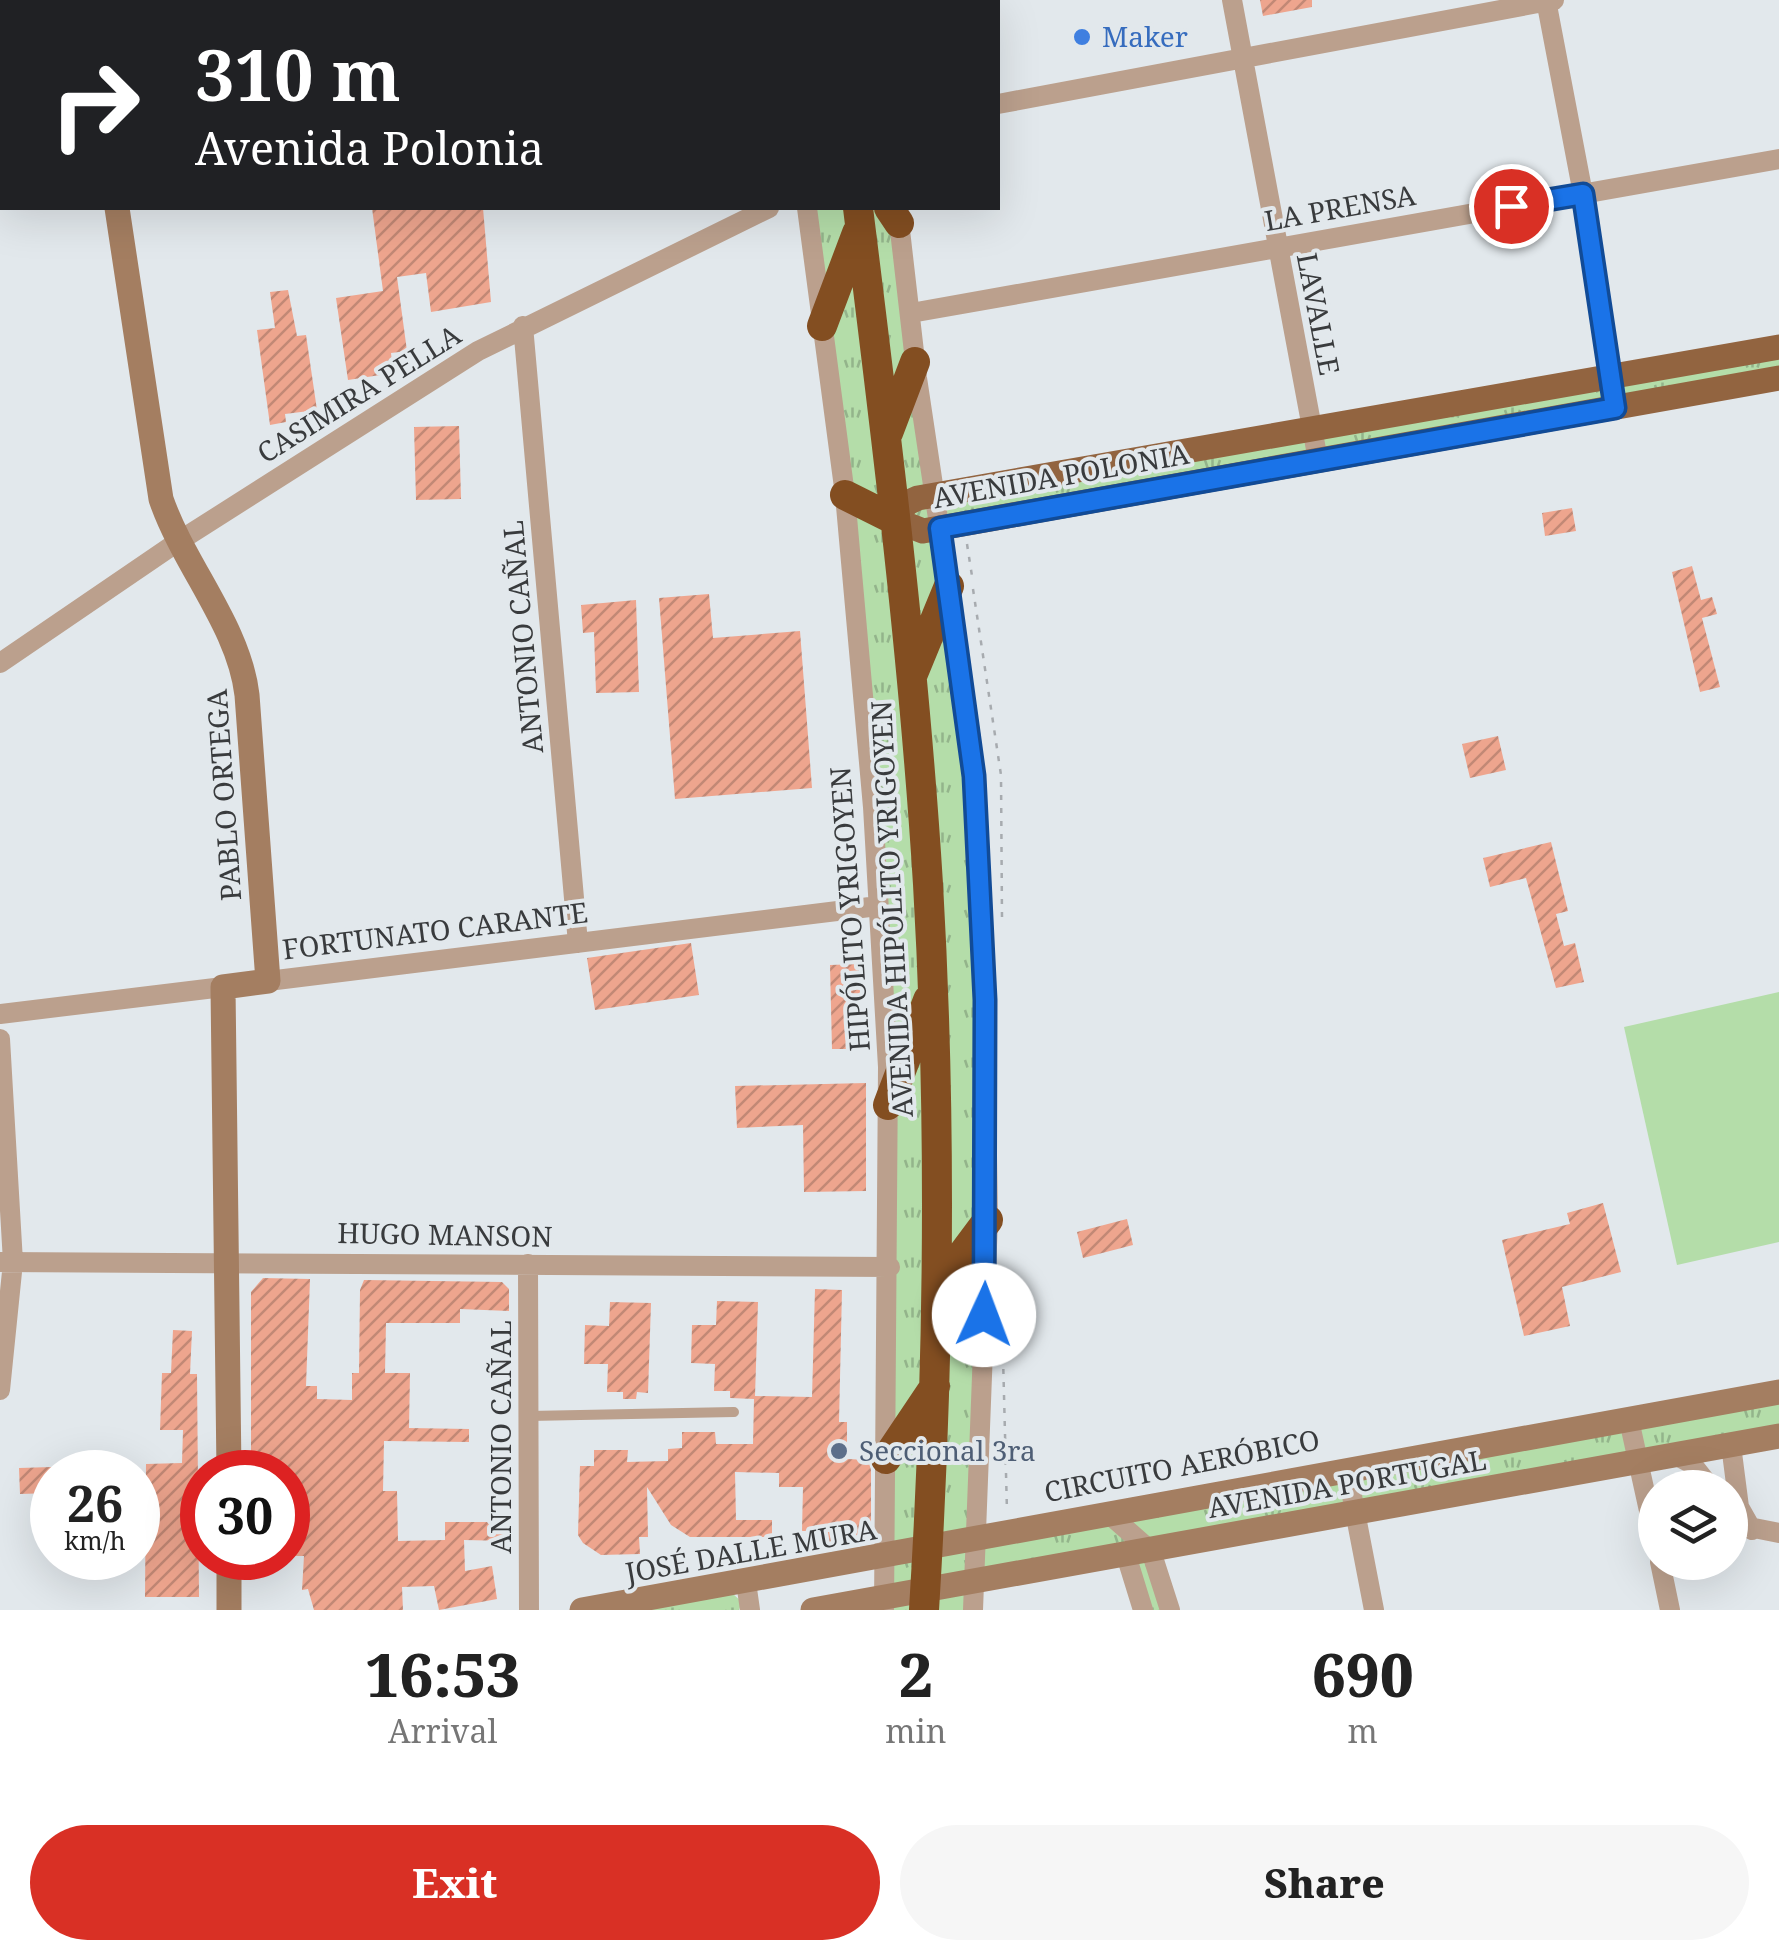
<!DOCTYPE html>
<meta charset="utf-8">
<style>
:root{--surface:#fff;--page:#f6f6f6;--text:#222;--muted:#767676;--accent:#d93025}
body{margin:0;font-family:"Noto Serif",serif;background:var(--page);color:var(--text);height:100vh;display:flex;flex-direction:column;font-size:38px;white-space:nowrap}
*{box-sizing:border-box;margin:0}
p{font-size:32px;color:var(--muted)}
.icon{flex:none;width:55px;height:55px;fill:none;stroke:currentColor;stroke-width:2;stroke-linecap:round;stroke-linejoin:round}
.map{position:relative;height:1610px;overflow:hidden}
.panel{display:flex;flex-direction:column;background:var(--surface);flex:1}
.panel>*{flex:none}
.guide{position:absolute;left:0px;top:0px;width:1000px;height:210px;box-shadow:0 10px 40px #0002;background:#202124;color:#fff;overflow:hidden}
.controls{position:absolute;left:1638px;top:1470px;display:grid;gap:20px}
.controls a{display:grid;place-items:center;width:110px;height:110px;border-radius:50%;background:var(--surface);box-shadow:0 10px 40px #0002;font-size:50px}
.speed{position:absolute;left:30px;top:1450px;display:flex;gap:20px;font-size:50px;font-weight:700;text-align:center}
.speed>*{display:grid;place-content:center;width:130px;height:130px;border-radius:50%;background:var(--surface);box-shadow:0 10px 40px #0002;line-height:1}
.speed small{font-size:25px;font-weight:400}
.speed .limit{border:15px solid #d22;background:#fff;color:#111}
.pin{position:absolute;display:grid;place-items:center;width:85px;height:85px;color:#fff;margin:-42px;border:5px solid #fff;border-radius:50%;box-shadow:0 2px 10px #0007}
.me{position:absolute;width:110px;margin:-55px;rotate:2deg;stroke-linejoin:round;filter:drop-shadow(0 0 8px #0008)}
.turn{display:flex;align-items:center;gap:35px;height:210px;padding:0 30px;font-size:45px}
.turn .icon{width:130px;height:130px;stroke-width:2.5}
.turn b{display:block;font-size:70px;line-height:85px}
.eta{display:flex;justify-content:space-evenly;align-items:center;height:170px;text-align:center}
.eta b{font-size:60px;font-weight:800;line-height:70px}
.button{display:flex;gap:20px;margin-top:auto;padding:20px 30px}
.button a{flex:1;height:115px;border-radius:60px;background:var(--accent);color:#fff;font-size:40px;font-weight:800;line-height:115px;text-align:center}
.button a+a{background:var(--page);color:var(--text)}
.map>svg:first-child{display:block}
</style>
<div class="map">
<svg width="1779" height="1610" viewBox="0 0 1779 1610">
<defs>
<pattern id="grass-tufts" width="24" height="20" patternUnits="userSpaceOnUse" patternTransform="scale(2.5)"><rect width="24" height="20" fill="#b4dda9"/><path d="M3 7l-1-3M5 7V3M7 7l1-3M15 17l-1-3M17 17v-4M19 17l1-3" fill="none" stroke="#93b48b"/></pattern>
<pattern id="building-hatch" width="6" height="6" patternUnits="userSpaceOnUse" patternTransform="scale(2.5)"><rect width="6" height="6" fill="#eea58e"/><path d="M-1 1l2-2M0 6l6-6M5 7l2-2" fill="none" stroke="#c28875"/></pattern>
</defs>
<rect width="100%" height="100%" fill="#e2e8ec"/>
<!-- grass -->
<path fill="url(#grass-tufts)" d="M807,208H898L934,495L1779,347V378L940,528L984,963L976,1540L1779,1392V1436L1152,1550L1170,1610H1143L1127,1556L976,1583L973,1610H884L878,906Z
M733,1594L742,1602L739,1610H638Z"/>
<!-- garden -->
<path fill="#b4dda9" d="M1779,992V1242L1677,1265L1624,1027Z"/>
<!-- building -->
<path fill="url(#building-hatch)" d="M1260,0H1312V7L1263,16Z
M372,208H483L491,302L431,312L426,273L397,277L407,351L391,353L393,373L348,380L336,298L383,291Z
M288,290L297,336L306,335L317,410L285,414L286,422L270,425L257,330L275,328L270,292Z
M459,426L461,499L416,500L414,427Z
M1572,508L1576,531L1545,536L1542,513Z
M1692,566L1701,600L1712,597L1717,614L1702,618L1720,687L1700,692L1672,572Z
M709,594L713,638L800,631L812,788L675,799L659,598Z
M636,600L639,692L596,693L594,632L583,633L581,605Z
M1498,736L1506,770L1470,778L1462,744Z
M1551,842L1568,911L1556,914L1564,946L1575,943L1584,982L1556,988L1526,878L1490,887L1483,858Z
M691,943L699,995L595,1010L587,958Z
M859,964L862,1049H832L830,965Z
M866,1083V1191L804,1192L803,1125L737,1128L735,1086Z
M1603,1203L1621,1272L1562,1287L1570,1326L1524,1336L1502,1240L1570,1224L1567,1213Z
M1127,1219L1133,1245L1083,1258L1077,1232Z
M263,1278L310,1279L306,1386H317V1399L352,1400V1373H359L360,1290L364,1280L502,1282L509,1289V1311L460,1309V1323H386L385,1373H410L409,1428L469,1429V1442L384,1441L383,1491H397L398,1541L445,1540V1522H508V1541L464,1540L465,1571L492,1566L497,1599L439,1610L434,1586L402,1587L403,1610H314L308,1589L302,1590L304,1556H288V1472H251V1292Z
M815,1289L842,1290L839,1422H847V1459L868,1460L871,1470V1541L814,1542V1531H802L803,1487H779V1473L735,1472L736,1520H772V1537H690L671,1525L647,1487L648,1537H639L640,1554L601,1555L583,1543L578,1535L580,1466H594V1450H628L627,1462L668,1461V1449L682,1448V1432H715L716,1444H753L754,1399L730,1398V1391H714L715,1364L691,1363L692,1325H716L717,1301L758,1302L755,1396L812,1397Z
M610,1302L651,1303L648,1393L637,1392L636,1399H623V1392H607L608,1364H584L585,1325L609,1326Z
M173,1330L192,1331L190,1374H197L199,1597H145L146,1464L182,1463L183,1430H160L162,1373H171Z
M52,1467V1493L20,1494L19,1468Z"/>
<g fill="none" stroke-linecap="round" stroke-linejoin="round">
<!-- path -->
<path stroke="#a7abaf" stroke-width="2.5" stroke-dasharray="5 8" stroke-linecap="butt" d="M967,544L972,576
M973,589L1001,775L1002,918
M1003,1356L1007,1512"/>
<!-- lane -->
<path stroke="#bba08d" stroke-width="10" d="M529,1416L734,1412"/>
<!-- street -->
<path stroke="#bba08d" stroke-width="20" d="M782,0V2
M874,0V2
M1232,0L1318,460
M1546,0L1583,194L1615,407
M998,104L1554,0
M0,182L2,181
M807,208L845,495L873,807L888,1067L884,1610
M898,213L917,378L971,739L984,963L988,1220L973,1610
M911,313L1779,159
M523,326L578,943
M0,663L176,543L478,351L769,208
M268,981L878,906
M0,1014L223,987
M0,1039L13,1262L0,1390
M0,1262L890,1267
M528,1264L529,1610
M1629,1420L1655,1538
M1731,1445L1739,1507L1752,1530
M1675,1455L1692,1464L1711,1488
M1347,1470L1374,1610
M1109,1514L1151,1551L1170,1610
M1739,1525L1779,1533
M1126,1555L1143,1610
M1660,1562L1670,1610
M746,1582L750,1610"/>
<!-- secondary -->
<path stroke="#a47e61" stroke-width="25" d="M89,0V2
M117,208L161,499C184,566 239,626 247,695L268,981L223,987L229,1472
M229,1558V1610
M582,1610L1779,1392
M813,1610L1779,1436"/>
<!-- primary -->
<path stroke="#926440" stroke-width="25" d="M1779,347L918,498L907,503L895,520L923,531L1779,378"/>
<!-- highway -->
<path stroke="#834e21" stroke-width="30" d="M831,0L832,2
M858,208C886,433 914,658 928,884C942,1126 939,1368 924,1610
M889,208L899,223
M822,326L857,233
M888,433L915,362
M845,495L895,520
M912,676L949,586
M888,1105L928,1000
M938,1287L988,1220
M886,1459L935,1386"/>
</g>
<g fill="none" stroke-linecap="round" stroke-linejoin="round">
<defs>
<path id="route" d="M984,1315L985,1000L974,776L940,528L1615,408L1583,194L1511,206"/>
</defs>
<!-- route casing -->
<use href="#route" stroke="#114b97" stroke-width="25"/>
<!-- route -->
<use href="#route" stroke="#1a73e8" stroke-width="18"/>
</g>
<!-- markers -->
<circle fill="#3f7fe0" stroke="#e2e8ec" stroke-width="4" cx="1082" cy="37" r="10"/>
<circle fill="#5c6f8a" stroke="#e2e8ec" stroke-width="4" cx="839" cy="1451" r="10"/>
<g text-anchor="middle" stroke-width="8" stroke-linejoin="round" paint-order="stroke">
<!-- shop labels -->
<g font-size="28" fill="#366cbe" stroke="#e2e8ec" text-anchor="start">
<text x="1102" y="47">Maker</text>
</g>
<!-- street labels -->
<g font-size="28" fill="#393b3d" stroke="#e2e8ec">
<text transform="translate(1340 208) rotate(-10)" y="10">LA PRENSA</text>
<text transform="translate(1318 314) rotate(79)" y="10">LAVALLE</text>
<text transform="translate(359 394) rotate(-32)" y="10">CASIMIRA PELLA</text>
<text transform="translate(1061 476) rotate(-10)" y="10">AVENIDA POLONIA</text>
<text transform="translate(523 637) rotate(-95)" y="10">ANTONIO CAÑAL</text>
<text transform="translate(224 795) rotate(-94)" y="10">PABLO ORTEGA</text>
<text transform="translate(850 909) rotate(-94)" y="10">HIPÓLITO YRIGOYEN</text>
<text transform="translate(892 909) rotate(-93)" y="10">AVENIDA HIPÓLITO YRIGOYEN</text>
<text transform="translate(435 931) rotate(-7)" y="10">FORTUNATO CARANTE</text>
<text transform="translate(445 1235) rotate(1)" y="10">HUGO MANSON</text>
<text transform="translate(501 1437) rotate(-90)" y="10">ANTONIO CAÑAL</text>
<text transform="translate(1182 1466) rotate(-11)" y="10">CIRCUITO AERÓBICO</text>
<text transform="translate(1347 1484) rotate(-10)" y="10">AVENIDA PORTUGAL</text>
<text transform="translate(751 1551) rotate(-10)" y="10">JOSÉ DALLE MURA</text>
</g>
<!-- service labels -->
<g font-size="28" fill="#4e5e75" stroke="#e2e8ec" text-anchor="start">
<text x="859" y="1461">Seccional 3ra</text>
</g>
</g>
</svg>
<div class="controls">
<a><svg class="icon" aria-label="layers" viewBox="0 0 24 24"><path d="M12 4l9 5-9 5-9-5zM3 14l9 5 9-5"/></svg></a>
</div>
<div class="speed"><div>26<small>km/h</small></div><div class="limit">30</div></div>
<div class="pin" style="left:1511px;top:206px;background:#d93025"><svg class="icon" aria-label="arrive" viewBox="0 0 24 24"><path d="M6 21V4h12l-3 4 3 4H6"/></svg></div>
<svg class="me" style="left:984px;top:1315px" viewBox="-20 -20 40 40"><circle r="19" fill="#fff"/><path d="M0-13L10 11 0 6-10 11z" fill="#1a73e8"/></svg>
<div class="guide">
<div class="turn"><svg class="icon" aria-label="right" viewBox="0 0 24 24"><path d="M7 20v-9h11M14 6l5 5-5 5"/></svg><div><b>310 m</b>Avenida Polonia</div></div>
</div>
</div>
<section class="panel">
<div class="eta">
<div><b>16:53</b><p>Arrival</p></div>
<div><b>2</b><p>min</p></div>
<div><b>690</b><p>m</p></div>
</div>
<div class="button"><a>Exit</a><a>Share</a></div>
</section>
